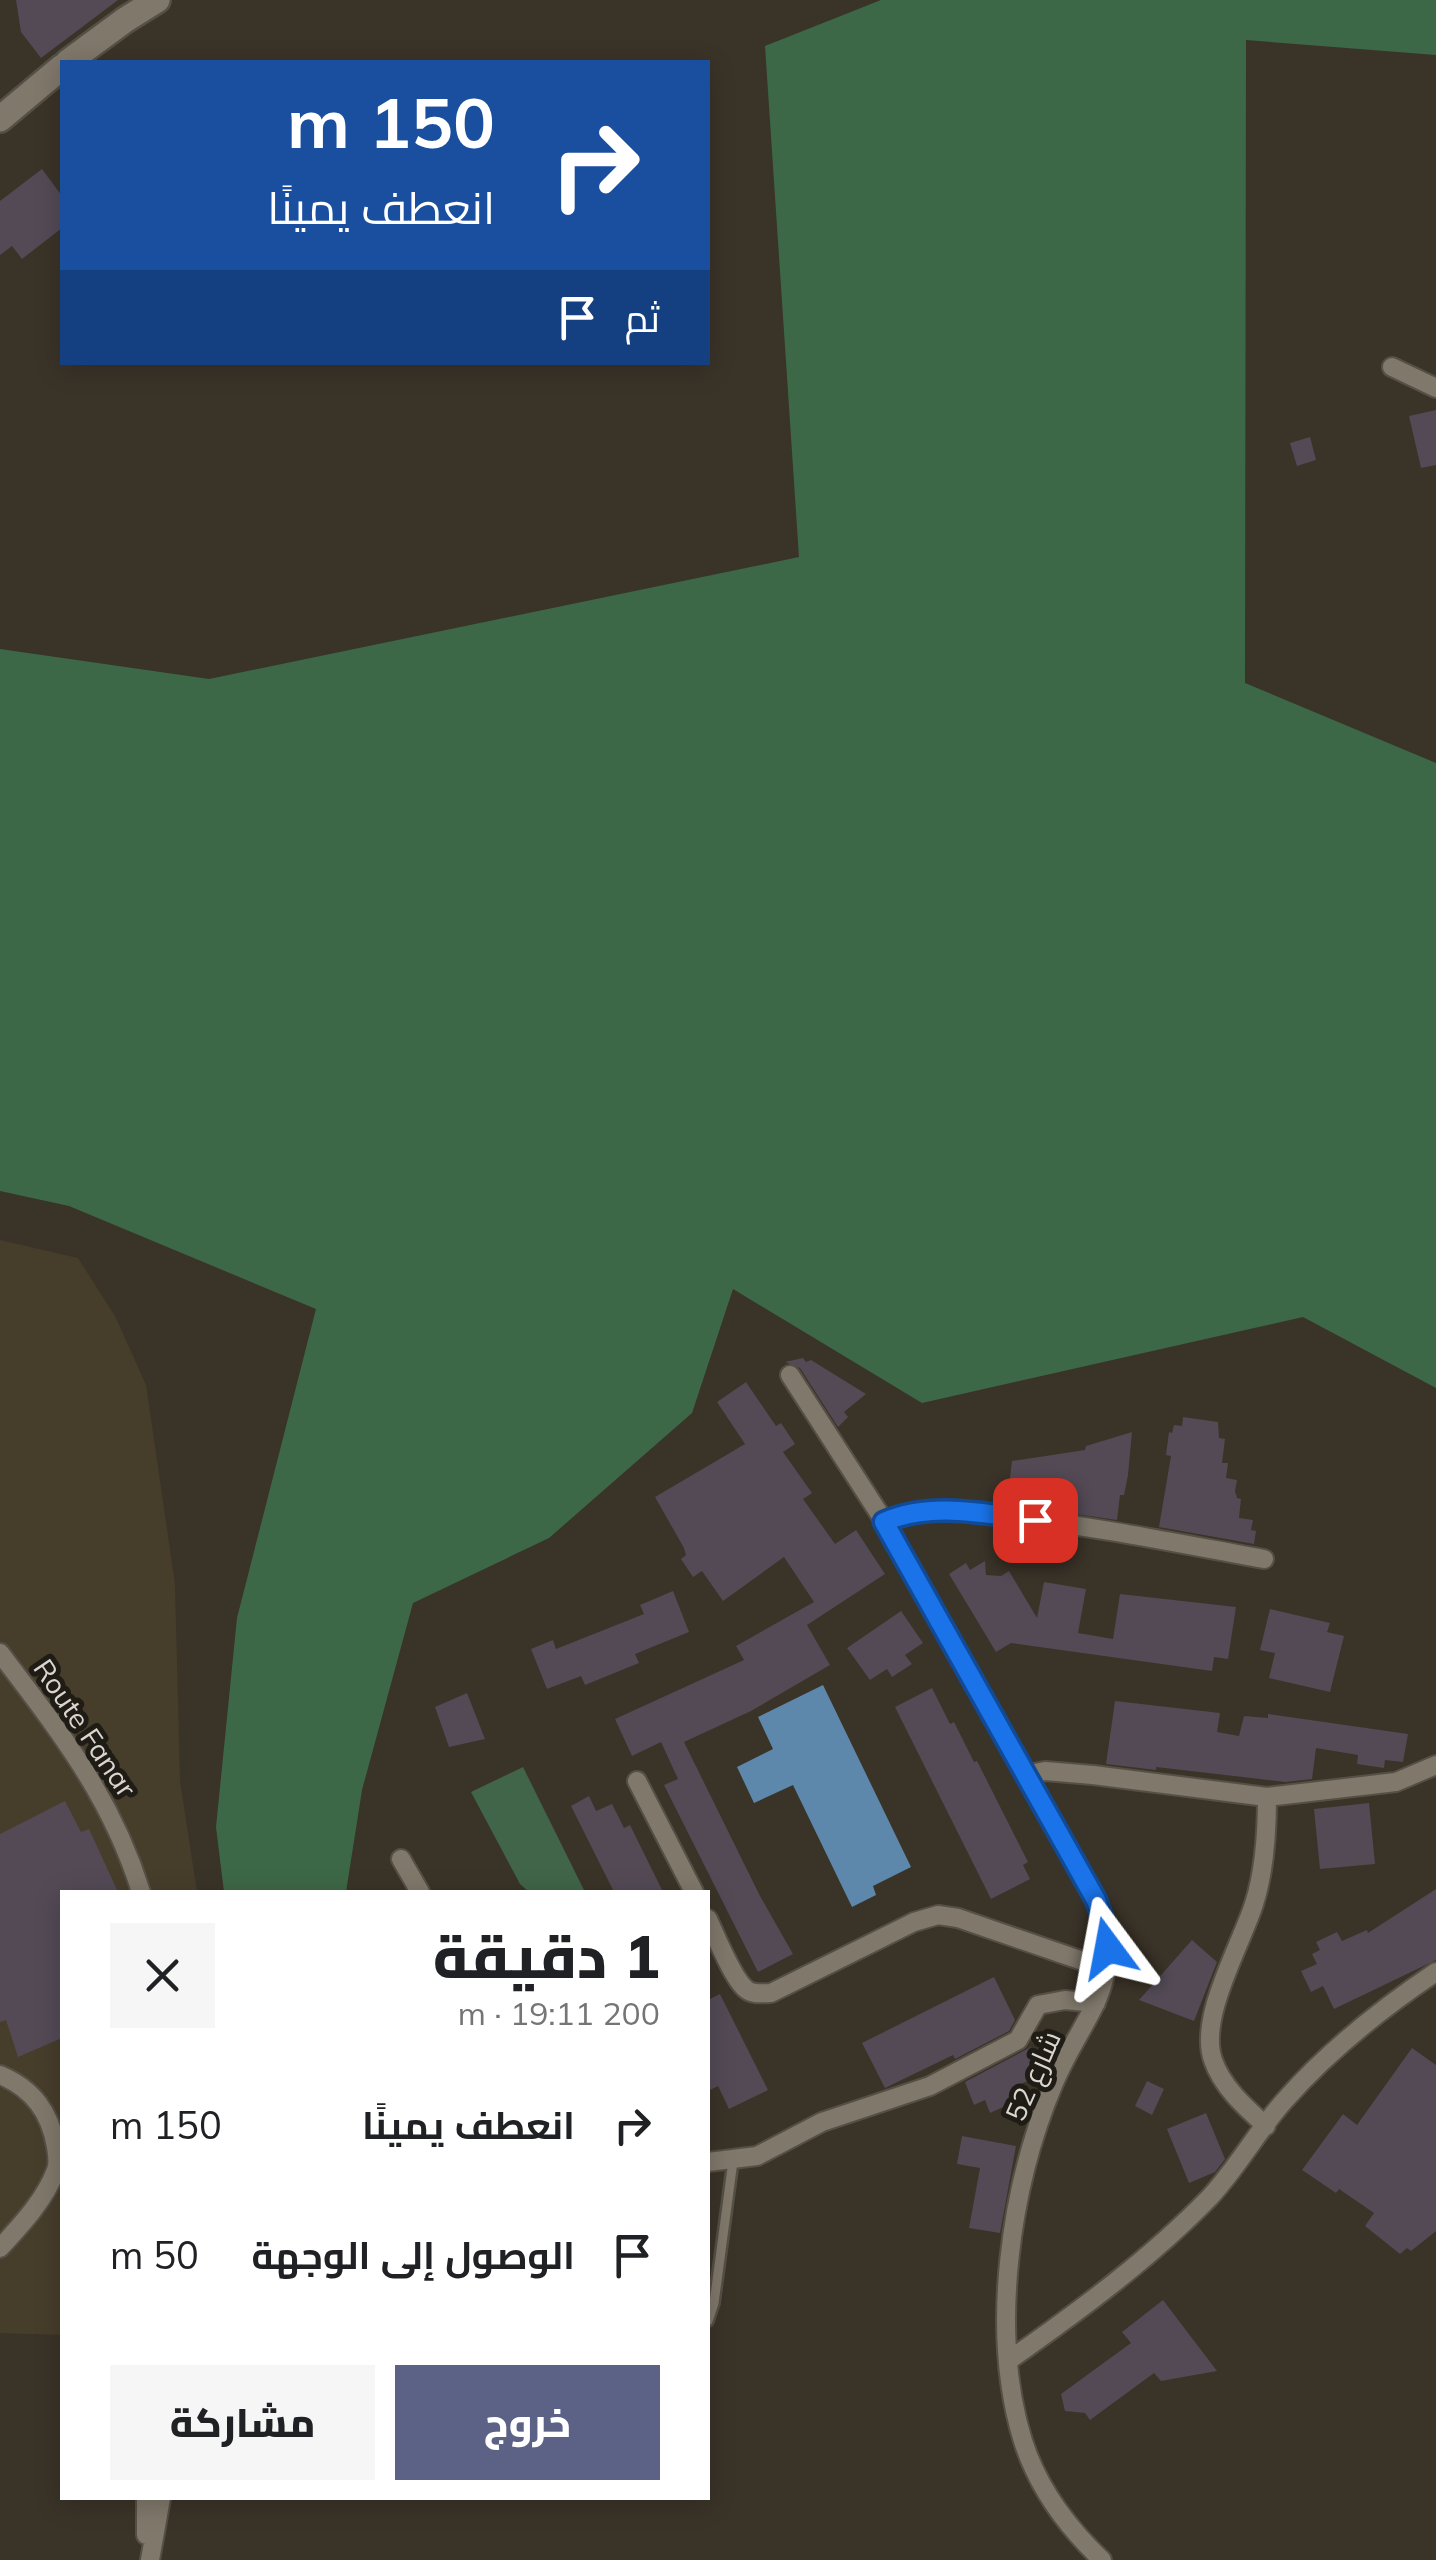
<!DOCTYPE html>
<html lang="ar">
<meta charset="utf-8">
<style>
:root{--surface:#fff;--page:#f6f6f6;--text:#202124;--muted:#757577;--accent:#5c6285}
body{margin:0;font-family:Mulish,Cairo,sans-serif;background:var(--page);color:var(--text);direction:rtl;height:100vh;display:flex;flex-direction:column;font-size:38px;white-space:nowrap}
*{box-sizing:border-box;margin:0}
p{font-size:32px;color:var(--muted)}
.icon{flex:none;width:55px;height:55px;fill:none;stroke:currentColor;stroke-width:2;stroke-linecap:round;stroke-linejoin:round}
.map{position:relative;flex:1;overflow:hidden;direction:ltr}
.side{position:absolute;left:60px;top:1890px;width:650px;height:610px;display:flex;flex-direction:column;background:var(--surface);border-radius:0px;box-shadow:0 5px 25px #0003;direction:rtl}
.side>*{flex:none}
.hud{position:absolute;left:60px;top:60px;width:650px;height:305px;border-radius:0px;box-shadow:0 5px 25px #0003;direction:rtl;background:#1a4fa0;color:#fff;overflow:hidden}
.pin{position:absolute;display:grid;place-items:center;width:85px;height:85px;color:#fff;margin:-42px;border-radius:20px;box-shadow:0 5px 15px #0006}
.me{position:absolute;width:110px;margin:-55px;rotate:347deg;stroke-linejoin:round;filter:drop-shadow(0 0 8px #0008)}
.turn{display:flex;align-items:center;gap:35px;height:210px;padding:0 50px;font-size:45px}
.turn .icon{width:130px;height:130px;stroke-width:2.5}
.turn b{display:block;font-size:70px;line-height:85px}
.then{display:flex;align-items:center;height:95px;padding:0 50px;background:#0003;gap:20px;font-size:38px}
.round{display:grid;place-items:center;flex:none;width:105px;height:105px;border-radius:0px;background:var(--page)}
.headline{display:flex;align-items:center;justify-content:space-between;height:170px;padding:0 50px}
h1{font-size:60px;font-weight:800;line-height:75px}
.button{display:flex;gap:20px;margin-top:auto;padding:20px 50px}
.button a{flex:1;height:115px;border-radius:0px;background:var(--accent);color:#fff;font-size:40px;font-weight:800;line-height:115px;text-align:center}
.button a+a{background:var(--page);color:var(--text)}
ul{padding:0;list-style:none}
li{display:flex;align-items:center;gap:30px;height:130px;padding:0 50px}
li div{flex:1}
li b{display:block;font-size:38px}
li em{font-style:normal}
.map>svg:first-child{display:block}
</style>
<div class="map">
<svg width="1436" height="2560" viewBox="0 0 1436 2560">
<rect width="100%" height="100%" fill="#3a3328"/>
<!-- built -->
<path fill="#473d2b" d="M0,1240L78,1258L116,1318L146,1385L175,1584L180,1781L197,1892H62V2335L0,2333Z"/>
<!-- green -->
<path fill="#406548" d="M523,1767L585,1892H529L520,1884L471,1792Z"/>
<!-- forest -->
<path fill="#3d6847" d="M881,0H1436V55L1246,40L1245,683L1436,763V1388L1303,1317L922,1403L733,1289L692,1413L549,1538L413,1603L362,1790L346,1892H224L216,1827L237,1618L316,1309L69,1206L0,1191V649L209,679L799,557L765,46Z"/>
<!-- water -->
<path fill="#5d88ab" d="M823,1685L911,1867L873,1886L876,1895L852,1907L793,1785L754,1803L737,1767L773,1749L758,1717Z"/>
<!-- building -->
<path fill="#534a55" d="M16,0H118L41,58L21,32Z
M42,169L62,196V228L22,259L12,246L0,255V201Z
M1436,410V465L1421,468L1409,416Z
M1310,437L1316,460L1297,466L1290,443Z
M803,1358L806,1362L811,1360L866,1394L844,1412L848,1417L838,1427L800,1368L785,1362Z
M746,1382L776,1426L781,1423L795,1444L783,1452L812,1493L803,1499L835,1544L856,1530L885,1574L807,1625L830,1665L751,1711L684,1742L760,1896L793,1954L758,1972L664,1785L678,1779L661,1742L632,1756L615,1719L744,1660L736,1646L814,1602L784,1557L723,1601L702,1571L693,1577L681,1559L686,1555L684,1548L655,1497L745,1444L717,1402Z
M1183,1417L1218,1422L1219,1438L1225,1439L1222,1463H1228L1226,1478L1237,1480L1235,1491L1237,1498L1241,1499L1239,1518L1253,1520L1251,1530L1256,1531L1254,1544L1159,1527L1171,1456L1166,1455L1169,1432L1172,1433L1174,1425L1182,1426Z
M1132,1432L1128,1475L1124,1495H1120L1117,1520L1007,1504L1012,1461L1085,1450L1086,1446Z
M985,1561L986,1575L1001,1576L1009,1571L1037,1618L1044,1582L1086,1589L1078,1633L1113,1639L1120,1594L1236,1607L1228,1659L1214,1657L1212,1671L1011,1643L996,1652L949,1574L966,1563L970,1570Z
M673,1591L689,1632L635,1654L639,1663L585,1685L581,1676L547,1689L531,1649L553,1640L556,1649L644,1614L640,1605Z
M1270,1609L1330,1623L1327,1632L1344,1636L1330,1692L1269,1678L1275,1653L1260,1650Z
M901,1611L923,1643L905,1655L912,1664L892,1677L887,1669L870,1680L847,1648Z
M932,1688L950,1724L954,1722L974,1762L977,1761L1028,1862L1023,1865L1030,1879L991,1899L895,1707Z
M467,1693L485,1739L449,1747L435,1707Z
M1115,1701L1220,1713L1217,1732L1239,1736L1244,1716L1268,1718V1714L1408,1734L1403,1762L1385,1760L1384,1768L1357,1764L1358,1755L1316,1748L1312,1779L1286,1782L1156,1767V1770L1106,1764Z
M589,1796L596,1811L612,1804L624,1828L630,1825L663,1892H614L571,1806Z
M65,1801L81,1832L89,1829L118,1892H62V2038L18,2057L6,2020L0,2022V1834Z
M1369,1803L1375,1864L1320,1869L1314,1809Z
M1436,1889V1960L1334,2009L1323,1986L1311,1992L1301,1971L1317,1964L1312,1954L1320,1950L1316,1942L1337,1932L1342,1941L1367,1930L1368,1933Z
M1192,1940L1217,1962L1194,2021L1139,2000Z
M994,1977L1015,2020L1009,2031L955,2059L953,2055L885,2088L862,2043Z
M720,1994L768,2090L729,2109L718,2086L708,2091V2000Z
M1031,2047L1039,2066L1028,2070L1032,2079L1016,2086L1021,2099L990,2113L985,2100L974,2105L965,2082Z
M1412,2048L1436,2065V2231L1411,2251L1407,2248L1400,2254L1365,2226L1374,2213L1339,2189L1336,2193L1302,2170L1343,2114L1357,2125Z
M1147,2081L1164,2089L1152,2115L1135,2106Z
M1206,2113L1225,2159L1215,2172L1189,2183L1167,2129Z
M962,2136L1016,2146L1000,2233L969,2228L980,2168L957,2164Z
M1163,2300L1217,2371L1161,2381L1154,2373L1090,2420L1085,2413L1065,2411L1061,2394L1131,2343L1122,2332Z"/>
<g fill="none" stroke-linecap="round" stroke-linejoin="round">
<defs>
<path id="lane" d="M708,2321L714,2303L733,2161"/>
<path id="street" d="M1392,367L1436,388
M790,1375L884,1521L1096,1899C1127,1987 1085,2010 1054,2083C1010,2187 989,2332 1023,2441C1038,2488 1067,2527 1102,2560
M884,1521C925,1504 971,1513 1013,1517C1098,1527 1181,1544 1264,1559
M0,1653C60,1732 111,1796 141,1892
M1025,1775L1045,1771L1093,1775L1267,1797L1396,1782L1436,1765
M637,1781L694,1892
M401,1859L420,1892
M708,1919C716,1936 733,1980 747,1990C754,1995 764,1993 771,1993L914,1922L938,1915L958,1918L1106,1969
M0,2075C33,2089 50,2112 56,2147C57,2155 59,2162 56,2170C45,2200 21,2225 0,2248
M1266,2126C1246,2108 1222,2087 1213,2060C1198,2018 1241,1945 1254,1904C1265,1870 1267,1833 1267,1797
M708,2162L757,2156L822,2122L930,2086L1018,2040L1038,2005L1065,2000L1096,2003
M1008,2361C1079,2311 1150,2259 1210,2197C1238,2167 1258,2130 1285,2100C1329,2050 1381,2009 1436,1972
M146,2498V2535
M150,2560L161,2498"/>
<path id="secondary" d="M68,62L125,20L157,0
M0,119L62,67"/>
</defs>
<!-- lane casing -->
<use href="#lane" stroke="#554f45" stroke-width="14"/>
<!-- street casing -->
<use href="#street" stroke="#554f45" stroke-width="22"/>
<!-- secondary casing -->
<use href="#secondary" stroke="#554f45" stroke-width="30"/>
<!-- lane -->
<use href="#lane" stroke="#80786b" stroke-width="9"/>
<!-- street -->
<use href="#street" stroke="#80786b" stroke-width="18"/>
<!-- secondary -->
<use href="#secondary" stroke="#80786b" stroke-width="25"/>
</g>
<g fill="none" stroke-linecap="round" stroke-linejoin="round">
<defs>
<path id="route" d="M1035,1520C986,1514 931,1501 884,1522L1096,1900L1105,1926L1108,1948"/>
</defs>
<!-- route casing -->
<use href="#route" stroke="#114b97" stroke-width="25"/>
<!-- route -->
<use href="#route" stroke="#1a73e8" stroke-width="18"/>
</g>
<g text-anchor="middle" stroke-width="10" stroke-linejoin="round" paint-order="stroke">
<!-- street labels -->
<g font-size="28" fill="#dad6cf" stroke="#1f1c16">
<text transform="translate(85 1728) rotate(56)" y="10">Route Fanar</text>
<text transform="translate(1033 2076) rotate(-66)" y="10">شارع 52</text>
</g>
</g>
</svg>
<div class="pin" style="left:1035px;top:1520px;background:#d93025"><svg class="icon" aria-label="arrive" viewBox="0 0 24 24"><path d="M6 21V4h12l-3 4 3 4H6"/></svg></div>
<svg class="me" style="left:1108px;top:1948px" viewBox="-20 -20 40 40"><path d="M0-17L14 15 0 8-14 15z" fill="#1a73e8" stroke="#fff" stroke-width="4"/></svg>
<div class="hud">
<div class="turn"><svg class="icon" aria-label="right" viewBox="0 0 24 24"><path d="M7 20v-9h11M14 6l5 5-5 5"/></svg><div><b>150 m</b>انعطف يمينًا</div></div>
<div class="then">ثم<svg class="icon" aria-label="arrive" viewBox="0 0 24 24"><path d="M6 21V4h12l-3 4 3 4H6"/></svg></div>
</div>
<section class="side">
<div class="headline"><div><h1>1 دقيقة</h1><p>200 m · 19:11</p></div><a class="round"><svg class="icon" aria-label="close" viewBox="0 0 24 24"><path d="M6 6l12 12M18 6L6 18"/></svg></a></div>
<ul>
<li><svg class="icon" aria-label="right" viewBox="0 0 24 24"><path d="M7 20v-9h11M14 6l5 5-5 5"/></svg><div><b>انعطف يمينًا</b></div><em>150 m</em></li>
<li><svg class="icon" aria-label="arrive" viewBox="0 0 24 24"><path d="M6 21V4h12l-3 4 3 4H6"/></svg><div><b>الوصول إلى الوجهة</b></div><em>50 m</em></li>
</ul>
<div class="button"><a>خروج</a><a>مشاركة</a></div>
</section>
</div>
